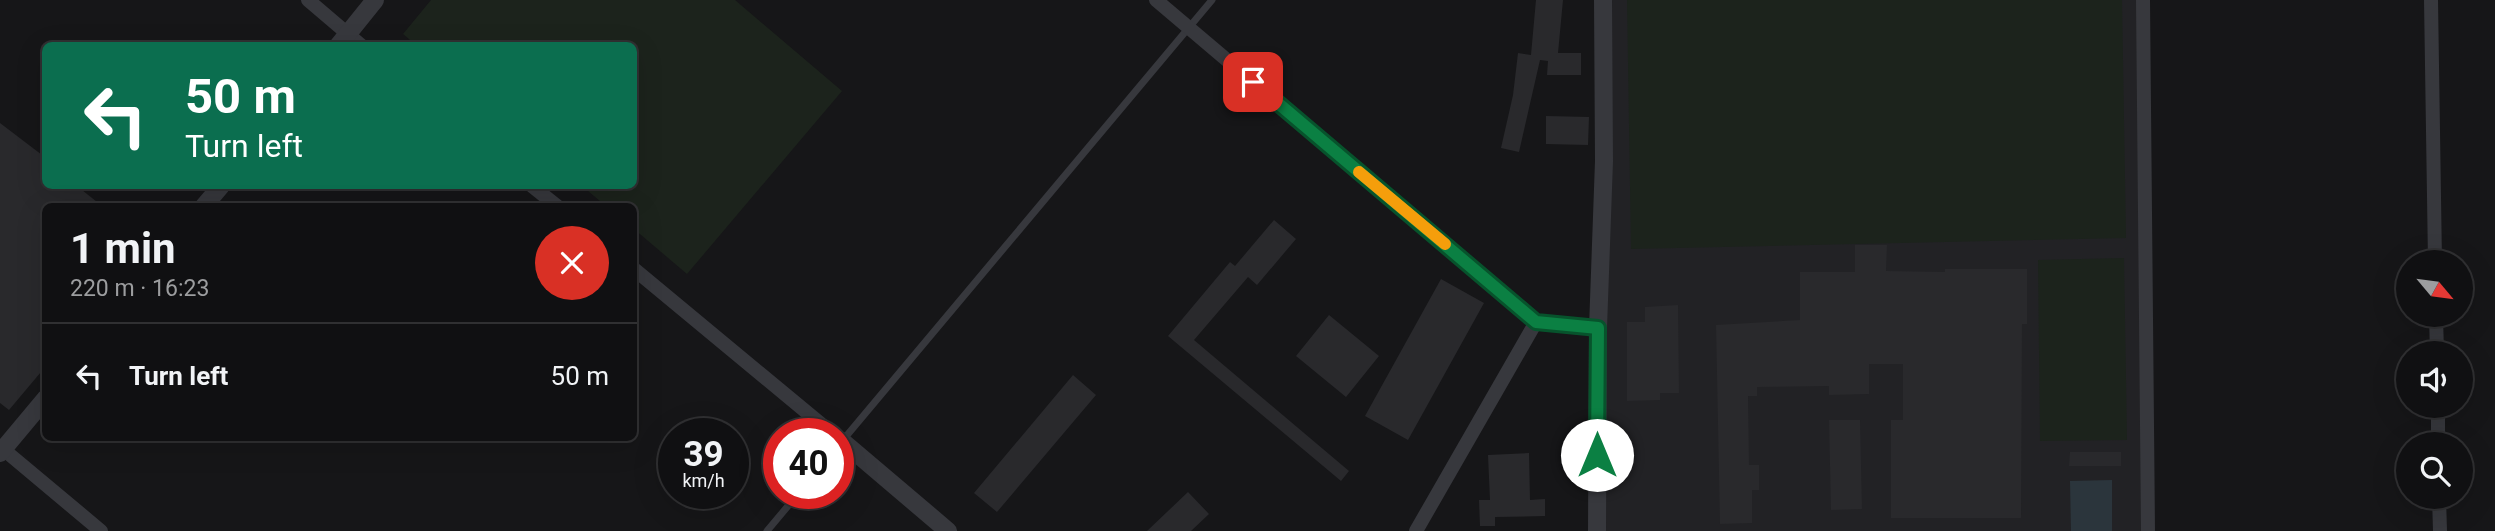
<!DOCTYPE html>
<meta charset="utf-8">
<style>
:root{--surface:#101012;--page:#1e1e20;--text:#f1f3f6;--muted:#9c9d9f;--line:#303032}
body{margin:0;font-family:Roboto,sans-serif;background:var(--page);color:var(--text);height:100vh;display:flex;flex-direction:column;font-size:26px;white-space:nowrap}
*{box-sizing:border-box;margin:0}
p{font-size:23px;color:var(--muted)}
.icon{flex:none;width:38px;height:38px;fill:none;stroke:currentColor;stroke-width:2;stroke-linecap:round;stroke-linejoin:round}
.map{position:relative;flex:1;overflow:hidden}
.panel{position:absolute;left:42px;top:203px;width:595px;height:238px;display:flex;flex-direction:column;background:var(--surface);border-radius:10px;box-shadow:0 7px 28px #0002,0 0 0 2px var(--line)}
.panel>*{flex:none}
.banner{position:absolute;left:42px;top:42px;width:595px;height:147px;border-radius:10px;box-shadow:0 7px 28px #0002,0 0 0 2px var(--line);background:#0b6e4f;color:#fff;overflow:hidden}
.needle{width:46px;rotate:119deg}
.fabs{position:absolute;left:2396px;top:250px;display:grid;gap:14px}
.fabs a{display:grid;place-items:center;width:77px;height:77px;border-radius:50%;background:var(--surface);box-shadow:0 7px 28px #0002,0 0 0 2px var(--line);font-size:35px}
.speed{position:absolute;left:658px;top:418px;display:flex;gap:14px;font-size:35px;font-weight:700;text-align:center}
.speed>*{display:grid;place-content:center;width:91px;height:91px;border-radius:50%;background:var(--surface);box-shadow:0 7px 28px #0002,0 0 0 2px var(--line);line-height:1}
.speed small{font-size:18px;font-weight:400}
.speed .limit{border:10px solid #d22;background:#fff;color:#111}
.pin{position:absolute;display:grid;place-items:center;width:60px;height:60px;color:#fff;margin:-30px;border-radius:14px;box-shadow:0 4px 10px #0006}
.me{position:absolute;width:77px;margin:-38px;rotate:0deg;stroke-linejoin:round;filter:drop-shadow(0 0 5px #0008)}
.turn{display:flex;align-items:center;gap:24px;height:147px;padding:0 28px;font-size:32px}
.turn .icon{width:91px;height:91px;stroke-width:2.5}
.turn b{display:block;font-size:49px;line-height:60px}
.round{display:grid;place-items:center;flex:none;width:74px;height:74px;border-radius:37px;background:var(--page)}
.head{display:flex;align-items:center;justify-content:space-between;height:119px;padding:0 28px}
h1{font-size:42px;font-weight:700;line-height:52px}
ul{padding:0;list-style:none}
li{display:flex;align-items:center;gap:21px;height:105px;padding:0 28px;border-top:2px solid var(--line)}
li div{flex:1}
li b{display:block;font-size:26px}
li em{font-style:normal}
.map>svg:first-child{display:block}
</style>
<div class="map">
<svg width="2495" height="531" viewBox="0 0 2495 531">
<rect width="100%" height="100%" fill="#161618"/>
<!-- built -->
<path fill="#222225" d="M1603,0H2143L2148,531H1597Z"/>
<!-- green -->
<path fill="#1c231c" d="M431,0H735L842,91L687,274L634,229V206H606L582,186H634V46L416,45L403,34Z
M1627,0H2122L2126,238L1631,249Z
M2124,258L2127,440L2040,441L2038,260Z"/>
<!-- water -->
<path fill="#2b353c" d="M2112,480V531H2071L2070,481Z"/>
<!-- building -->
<path fill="#29292c" d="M1536,0H1563L1558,53H1581V75H1547L1548,61L1540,60L1519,152L1501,148L1513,95L1518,53L1531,55Z
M1546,116L1589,117L1588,145L1546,144Z
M0,123L46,158V186H77L102,206H46V366L9,410L0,403Z
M1274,220L1296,239L1257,285L1248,277L1194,340L1349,471L1341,481L1168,336L1230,262L1235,266Z
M1855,245H1887L1886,271L1945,272V269H2027V324H2022L2021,518H1891V420H1903V364H1869V394L1829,395V386L1757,387V396H1748L1749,465H1759V490H1752V523L1720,524L1716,325L1800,320V272H1855Z
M1441,279L1484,303L1408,440L1365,416Z
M1678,305L1679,393H1660V400L1627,401V322H1645V307Z
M1329,315L1379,356L1346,397L1296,356Z
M1073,375L1096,395L997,512L974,493Z
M1829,420H1860L1862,509L1831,510Z
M2070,452H2121V466H2069Z
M1529,453L1530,500L1545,499V516L1495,517V526H1480L1479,500H1490L1488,455Z
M1188,492L1209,514L1191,531H1147Z"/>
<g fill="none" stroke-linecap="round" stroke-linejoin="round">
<!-- service -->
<path stroke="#37383d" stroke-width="7" d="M843,440L1212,0
M767,531L798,494"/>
<!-- minor -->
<path stroke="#37383d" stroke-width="14" d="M308,0L362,46
M1156,0L1536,322
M2143,0L2148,531
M2431,0L2435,262
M532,186L557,206
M634,269L833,434
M2436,315L2437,354
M2438,406V444
M3,449L101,531
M2439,497L2440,531
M1416,531L1536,322L1598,328"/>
<!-- tertiary -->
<path stroke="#37383d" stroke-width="18" d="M338,46L375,0
M204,206L221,186
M842,441L948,531
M0,453L46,398
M1597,531L1598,328L1604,161L1603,0"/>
</g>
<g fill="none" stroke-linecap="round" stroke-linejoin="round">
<defs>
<path id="route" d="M1253,82L1536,322L1598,328L1597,455"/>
</defs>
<!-- route casing -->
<use href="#route" stroke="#07532c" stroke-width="18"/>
<!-- route -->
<use href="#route" stroke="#0b8043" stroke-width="12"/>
<!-- slow -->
<path stroke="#f59e0b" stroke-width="12" d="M1359,172L1445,244"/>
</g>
</svg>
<div class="fabs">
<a><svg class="needle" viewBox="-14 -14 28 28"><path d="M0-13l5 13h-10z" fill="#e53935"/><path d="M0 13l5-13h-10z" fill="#9c9d9f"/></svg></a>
<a><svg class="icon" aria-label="sound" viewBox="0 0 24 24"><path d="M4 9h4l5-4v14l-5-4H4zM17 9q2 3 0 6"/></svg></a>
<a><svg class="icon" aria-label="search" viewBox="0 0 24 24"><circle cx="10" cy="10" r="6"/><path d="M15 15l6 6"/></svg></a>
</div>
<div class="speed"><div>39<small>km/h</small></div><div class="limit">40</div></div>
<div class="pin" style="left:1253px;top:82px;background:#d93025"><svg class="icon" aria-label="arrive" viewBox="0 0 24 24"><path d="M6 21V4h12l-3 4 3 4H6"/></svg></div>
<svg class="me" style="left:1597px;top:455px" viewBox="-20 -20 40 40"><circle r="19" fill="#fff"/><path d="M0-13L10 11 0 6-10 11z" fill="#0b8043"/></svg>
<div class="banner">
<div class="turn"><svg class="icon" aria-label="left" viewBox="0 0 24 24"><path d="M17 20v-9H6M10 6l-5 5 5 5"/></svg><div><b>50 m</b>Turn left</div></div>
</div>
<section class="panel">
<div class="head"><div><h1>1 min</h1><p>220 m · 16:23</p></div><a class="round" style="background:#d93025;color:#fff"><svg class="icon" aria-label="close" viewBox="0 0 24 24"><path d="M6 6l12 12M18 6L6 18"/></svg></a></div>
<ul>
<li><svg class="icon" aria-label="left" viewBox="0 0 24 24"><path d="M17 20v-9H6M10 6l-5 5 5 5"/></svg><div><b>Turn left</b></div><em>50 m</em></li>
</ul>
</section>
</div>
